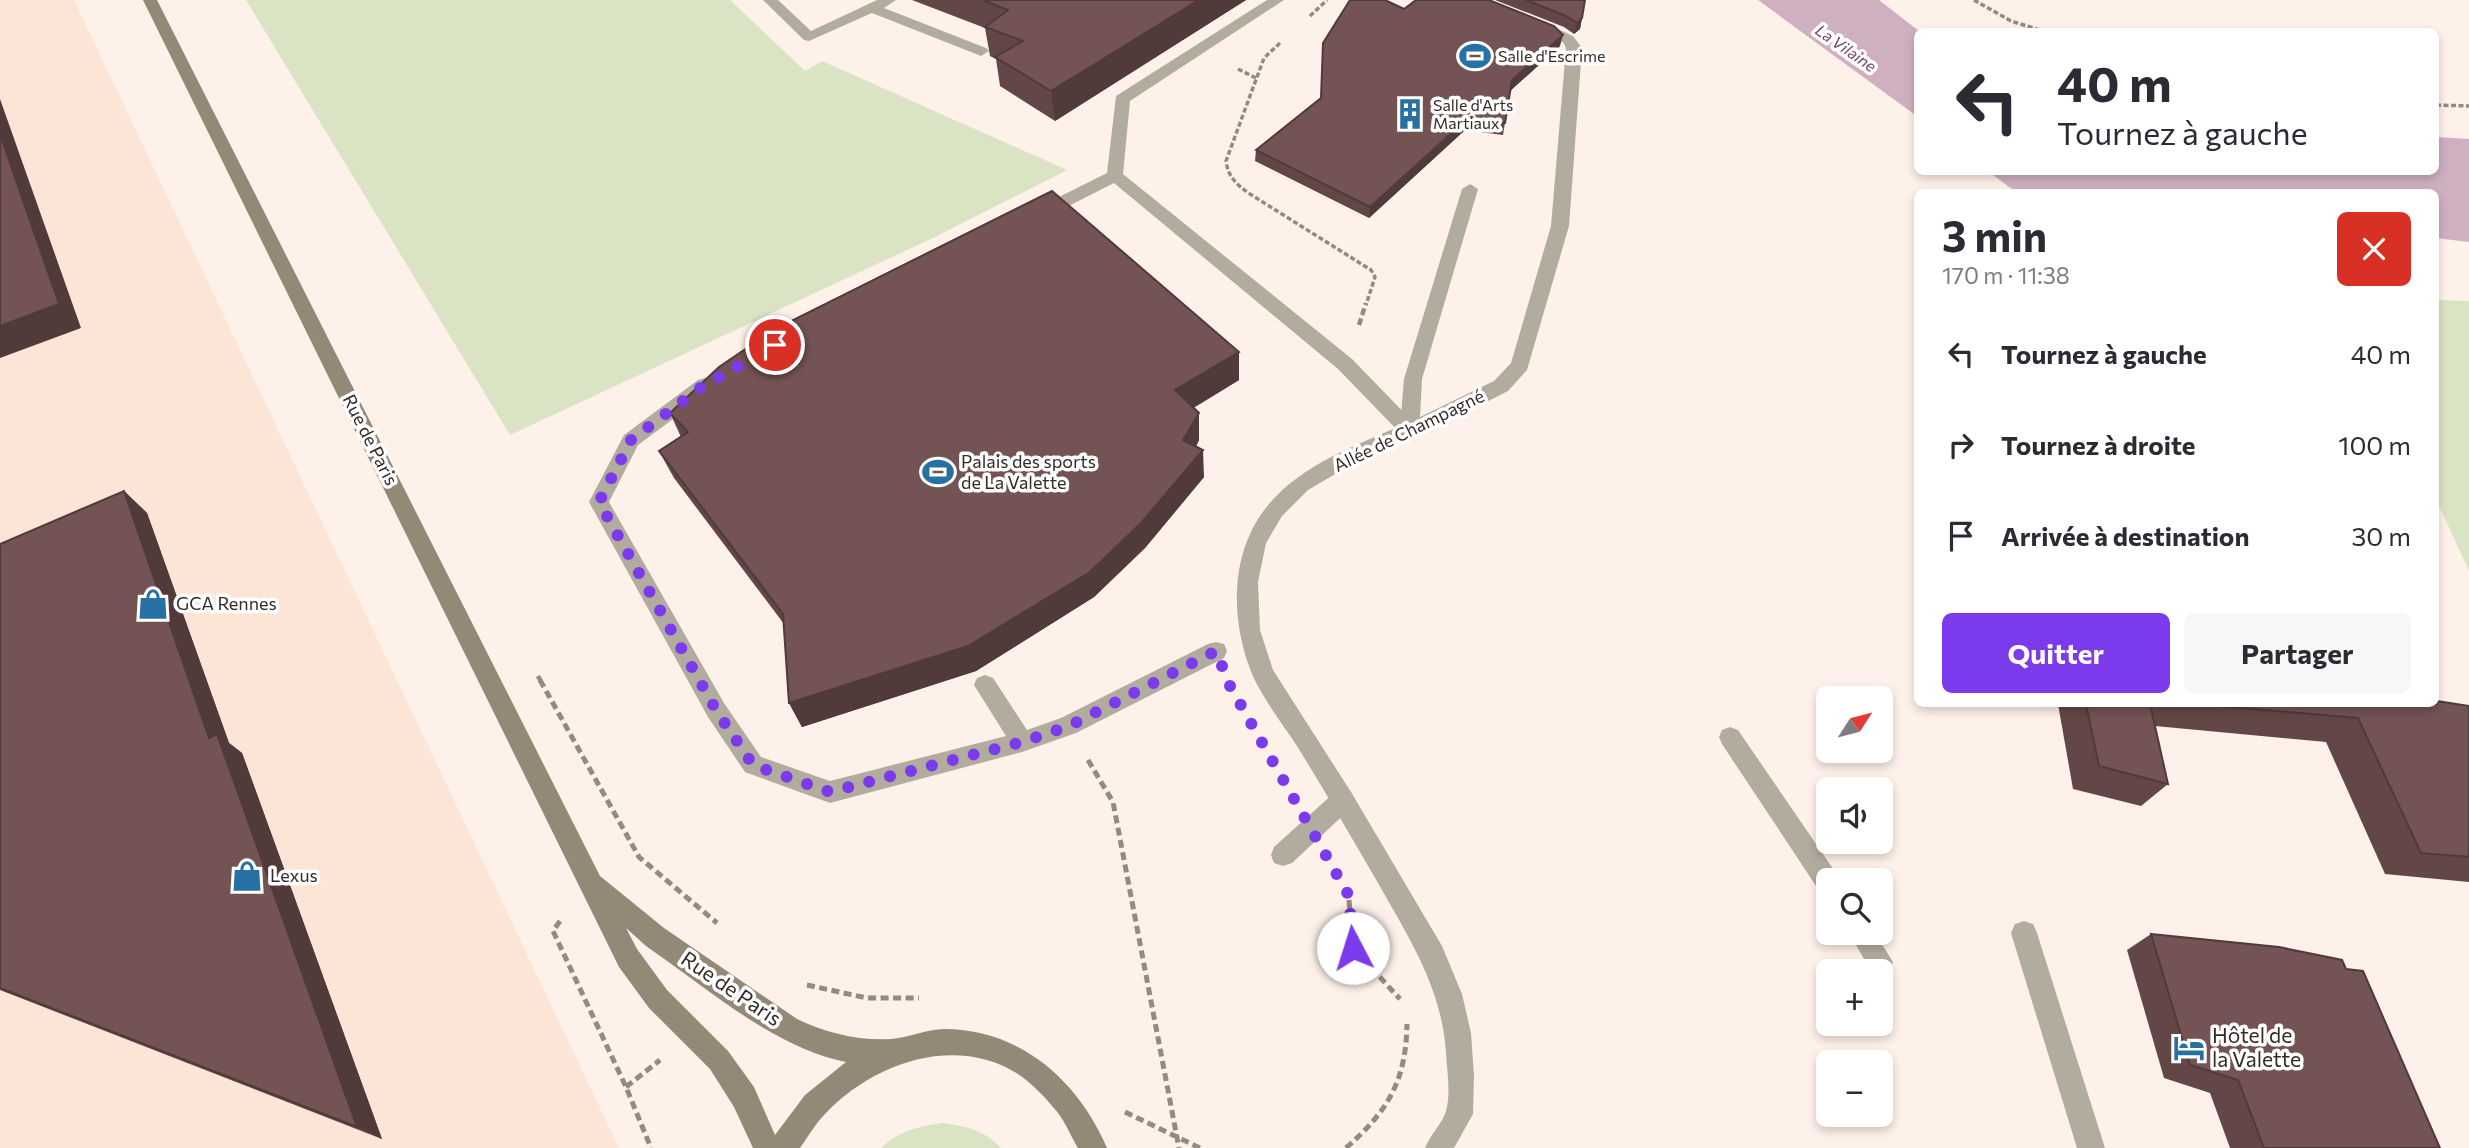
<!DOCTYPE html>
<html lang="fr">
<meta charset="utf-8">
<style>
:root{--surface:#fff;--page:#f7f7f7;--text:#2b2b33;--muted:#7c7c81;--accent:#7c3aed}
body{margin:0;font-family:Commissioner,sans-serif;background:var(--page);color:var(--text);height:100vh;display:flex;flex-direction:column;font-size:26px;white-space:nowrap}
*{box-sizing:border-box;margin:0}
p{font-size:23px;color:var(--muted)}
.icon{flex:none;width:38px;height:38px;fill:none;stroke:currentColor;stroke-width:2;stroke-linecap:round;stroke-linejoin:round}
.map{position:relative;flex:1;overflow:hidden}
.sheet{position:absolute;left:1914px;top:189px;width:525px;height:518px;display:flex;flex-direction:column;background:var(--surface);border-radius:10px;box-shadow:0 4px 10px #0003}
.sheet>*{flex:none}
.banner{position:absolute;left:1914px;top:28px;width:525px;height:147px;border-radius:10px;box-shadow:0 4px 10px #0003;background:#fff;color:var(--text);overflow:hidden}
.needle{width:46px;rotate:54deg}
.controls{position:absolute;left:1816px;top:686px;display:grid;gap:14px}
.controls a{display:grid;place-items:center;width:77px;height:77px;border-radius:10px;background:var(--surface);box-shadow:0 4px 10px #0003;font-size:35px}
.pin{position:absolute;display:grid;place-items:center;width:60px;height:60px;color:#fff;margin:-30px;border:4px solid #fff;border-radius:50%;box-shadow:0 2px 7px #0007}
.me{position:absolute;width:77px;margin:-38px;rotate:355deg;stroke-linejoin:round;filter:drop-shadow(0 0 5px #0008)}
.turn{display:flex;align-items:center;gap:24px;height:147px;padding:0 28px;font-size:32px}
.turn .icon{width:91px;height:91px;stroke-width:2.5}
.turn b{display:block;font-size:49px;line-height:60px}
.round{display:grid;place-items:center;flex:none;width:74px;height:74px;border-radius:10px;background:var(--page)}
.headline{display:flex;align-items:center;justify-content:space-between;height:119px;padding:0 28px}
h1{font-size:42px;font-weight:700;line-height:52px}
.action{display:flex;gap:14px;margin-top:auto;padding:14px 28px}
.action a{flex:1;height:80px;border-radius:10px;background:var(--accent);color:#fff;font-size:28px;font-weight:700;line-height:80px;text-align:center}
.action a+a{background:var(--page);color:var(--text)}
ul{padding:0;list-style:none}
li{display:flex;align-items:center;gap:21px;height:91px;padding:0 28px}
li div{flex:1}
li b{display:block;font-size:26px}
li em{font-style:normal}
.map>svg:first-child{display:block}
</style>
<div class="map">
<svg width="2469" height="1148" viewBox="0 0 2469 1148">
<rect width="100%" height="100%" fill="#fef1e9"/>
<!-- built -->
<path fill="#fce5d7" d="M0,0H74L619,1148H0Z"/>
<!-- green -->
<path fill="#dbe3c5" d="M246,0H730L805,71L822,61L1067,170L935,237L510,435Z
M2436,300L2469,301V571L2436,499Z
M943,1123C966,1126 986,1131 1001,1148H881C898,1131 920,1126 943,1123Z"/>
<!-- water -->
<path fill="#cfb0c1" d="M1758,0H1879L1919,31L1918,117Z
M2436,137L2469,139V242L2436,238V192H2016L1989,172H2436Z"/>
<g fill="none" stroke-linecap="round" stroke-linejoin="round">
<!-- path-far2 -->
<path stroke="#948a84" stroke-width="3.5" stroke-dasharray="5 2.5" stroke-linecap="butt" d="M1974,0L2011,21L2046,32
M1310,16L1327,0
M1280,43L1264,58L1226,161C1228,177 1237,185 1250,194L1371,270L1375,277L1366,305
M1238,69L1256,78
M2436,105L2469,106"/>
<!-- path-far1 -->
<path stroke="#948a84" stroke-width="4.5" stroke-dasharray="7 3.5" stroke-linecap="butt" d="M1359,325L1366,303
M538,676L541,682"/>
<!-- path -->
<path stroke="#948a84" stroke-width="5" stroke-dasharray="8 4.5" stroke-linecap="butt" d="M540,680L639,857L717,923
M1088,760L1113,802L1179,1148
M1349,900L1353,948L1400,999
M560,921L553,931L626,1087L651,1148
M807,985L867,998H919
M626,1087L660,1060
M1125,1112L1200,1148
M1346,1148C1388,1111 1406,1081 1407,1024"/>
<!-- lane -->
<path fill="#b2ac9f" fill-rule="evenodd" d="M763,0H778L811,31L877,0H896L884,8L986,48L989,51L981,56L976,54L872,13L809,41L804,40Z
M1267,0H1284L1130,101L1123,174L1352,359L1416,425L1419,430L1416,435L1409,437L1402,435L1338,369L1114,183L1045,218H1033L1031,214L1033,210L1107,173L1116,96Z
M705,378L712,380L714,385L712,390L638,445L609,502L724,703L761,757L830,781L1006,736L974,685L977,678L985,675L993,678L1027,730L1061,718L1208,644L1216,642L1224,644L1227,651L1224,658L1076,733L1022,752L830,803L745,772L708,717L589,502L624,435L698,380Z
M1730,727L1738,730L1838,876L1840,880H1829V895L1820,892L1722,744L1719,737L1722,730Z
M1343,789L1351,792L1355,800L1351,808L1292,863L1283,866L1274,863L1271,855L1274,847L1335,792Z
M2024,921L2033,924L2037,933L2105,1148H2077L2011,933L2015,924Z
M1849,933H1875L1893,962L1889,971L1881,974V971H1871Z"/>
<!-- street -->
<path fill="#b2ac9f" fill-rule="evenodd" d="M1538,20L1573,36L1582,48L1569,226L1527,370L1508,391L1459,416L1359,460L1308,490L1282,516L1266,543L1258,582L1260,630L1273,670L1351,792L1442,946L1462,994L1471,1033L1474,1076L1473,1114L1454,1148H1425C1430,1135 1442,1124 1446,1111C1451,1094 1447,1070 1446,1053C1442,988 1409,938 1378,883C1351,837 1325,791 1297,746C1282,723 1263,699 1252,674C1230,620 1229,551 1269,504C1302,465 1354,446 1400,426L1404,379L1462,189L1470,184L1478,189L1422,379L1420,417L1494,381L1511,363L1551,226L1566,48L1563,42L1533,27L1531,24Z"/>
<!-- secondary -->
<path fill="#928976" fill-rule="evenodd" d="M143,0H157L600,876L664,928L797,1019C826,1033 859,1041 891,1039C908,1038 926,1029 944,1029C1020,1029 1078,1080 1107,1148H1078C1070,1135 1064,1118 1053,1107C1044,1096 1030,1082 1018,1074C955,1034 873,1063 825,1114C815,1124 808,1137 800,1148H753L734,1107L710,1069L649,1008L619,967ZM626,928L646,946C706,987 774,1048 846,1062L805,1095L775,1135L754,1087L728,1051L667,990L637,949Z"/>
</g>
<!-- wall -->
<path fill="#634747" d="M912,0H1246L1055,121L1000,86L996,59L990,56L985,28Z
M1495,0H1585L1580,29L1574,34L1564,27Z
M1404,9L1560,46L1510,91L1503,135L1465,130L1369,218L1255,161L1256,150L1321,98Z
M1239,380L1193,408L1199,413V440L1196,447L1204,477L1145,548L1094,597L976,671L802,727L789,703L784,624L674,478L659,451L681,437L670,413Z
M124,491L147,513L229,743L242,753L382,1139L0,990V544Z
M2437,701L2469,706V882L2385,874L2326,742L2155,726L2168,784L2141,806L2073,789L2058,704H2436Z
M2151,934L2346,969L2440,1148H2230L2210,1093L2164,1078L2127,950Z"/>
<!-- shaded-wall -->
<path fill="#503a3a" d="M1199,0H1246L1055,121L1051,91Z
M1582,18L1580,29L1574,34L1577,23Z
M1563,35L1560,46L1510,91L1512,80Z
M0,99L81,328L0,358Z
M1467,119L1465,130L1369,218L1370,207Z
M1239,352V380L1177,418L1175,390Z
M1199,413V440L1185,468L1183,440Z
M1203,450L1204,477L1145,548L1094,597L976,671L802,727L789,703Z
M124,491L147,513L229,743L242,753L382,1139L357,1127L209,738Z"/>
<!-- building -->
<path fill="#735353" stroke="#503a3a" stroke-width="2" d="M983,0H1199L1051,91L995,57L1023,41L985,27L1008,10Z
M1350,0H1385L1404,9L1416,0H1489L1554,26L1563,35L1512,80L1505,123L1467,119L1370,207L1256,150L1321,98L1323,43Z
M1526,0H1585L1582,18L1577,23L1566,16Z
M0,134L59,304L0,326Z
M1052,191L1239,352L1175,390L1199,413L1183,440L1203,450L1142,522L1090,572L968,646L789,703L783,614L659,451L688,432L670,413L719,367L775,329Z
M124,491L209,738L217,734L357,1127L0,988V544Z
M2436,699L2437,701L2469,706V857L2421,853L2358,718L2195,704H2436Z
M2086,704H2150L2168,784L2099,766Z
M2151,934L2279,947L2342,960L2346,969L2363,971L2440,1148H2264L2238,1080L2190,1065Z"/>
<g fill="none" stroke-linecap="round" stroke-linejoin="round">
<!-- route -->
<path stroke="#7c3aed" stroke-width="12" stroke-dasharray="0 21.6" d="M775,345L700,388L631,440L599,502L716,710L753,765L830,792L1022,742L1069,726L1216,651L1230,686L1349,896L1353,948"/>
</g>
<!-- icons -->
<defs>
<symbol id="stadium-bare" viewBox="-9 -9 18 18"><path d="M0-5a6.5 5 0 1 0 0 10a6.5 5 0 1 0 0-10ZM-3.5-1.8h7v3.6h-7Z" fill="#2670a3" stroke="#fff" stroke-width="2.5" paint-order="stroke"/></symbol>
<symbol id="building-bare" viewBox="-9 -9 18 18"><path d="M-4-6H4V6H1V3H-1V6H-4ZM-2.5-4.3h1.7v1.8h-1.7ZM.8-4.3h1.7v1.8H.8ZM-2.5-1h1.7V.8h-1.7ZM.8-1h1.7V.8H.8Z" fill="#2670a3" stroke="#fff" stroke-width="2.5" paint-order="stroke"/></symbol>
<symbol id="shop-bare" viewBox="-9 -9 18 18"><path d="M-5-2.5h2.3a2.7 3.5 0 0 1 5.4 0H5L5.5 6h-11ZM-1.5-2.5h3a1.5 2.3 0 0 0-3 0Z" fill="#2670a3" stroke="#fff" stroke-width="2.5" paint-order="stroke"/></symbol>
<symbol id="hotel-bare" viewBox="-9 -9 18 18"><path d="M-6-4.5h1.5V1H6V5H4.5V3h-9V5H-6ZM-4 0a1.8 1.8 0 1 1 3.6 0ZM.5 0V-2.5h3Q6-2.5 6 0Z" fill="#2670a3" stroke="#fff" stroke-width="2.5" paint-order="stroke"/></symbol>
</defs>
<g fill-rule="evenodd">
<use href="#stadium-bare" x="1453" y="34" width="44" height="44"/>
<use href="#building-bare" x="1388" y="92" width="44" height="44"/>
<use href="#stadium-bare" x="916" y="450" width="44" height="44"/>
<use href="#shop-bare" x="131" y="582" width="44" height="44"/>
<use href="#shop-bare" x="225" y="854" width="44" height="44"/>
<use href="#hotel-bare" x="2167" y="1026" width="44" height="44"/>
</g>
<g text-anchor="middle" stroke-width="7" stroke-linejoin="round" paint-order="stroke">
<!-- far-water labels -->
<g font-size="16" font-style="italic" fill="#71445e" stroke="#fff">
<text transform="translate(1846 48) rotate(35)" y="6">La Vilaine</text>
</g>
<!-- far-poi labels -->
<g font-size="16" fill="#332b27" stroke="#fff" text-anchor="start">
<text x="1498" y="62">Salle d'Escrime</text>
<text x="1433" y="111">Salle d'Arts<tspan x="1433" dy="18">Martiaux</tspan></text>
</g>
<!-- street labels -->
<g font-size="18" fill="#332b27" stroke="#fff">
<text transform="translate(1409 431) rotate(-26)" y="6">Allée de Champagné</text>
<text transform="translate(370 440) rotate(63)" y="6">Rue de Paris</text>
</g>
<!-- poi labels -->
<g font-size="18" fill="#332b27" stroke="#fff" text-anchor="start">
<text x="961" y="468">Palais des sports<tspan x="961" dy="21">de La Valette</tspan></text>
<text x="176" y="610">GCA Rennes</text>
<text x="270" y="882">Lexus</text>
</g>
<!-- near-street labels -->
<g font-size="21" fill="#332b27" stroke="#fff">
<text transform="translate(731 989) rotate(34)" y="7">Rue de Paris</text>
</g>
<!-- near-poi labels -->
<g font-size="21" fill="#332b27" stroke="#fff" text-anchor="start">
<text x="2212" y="1043">Hôtel de<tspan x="2212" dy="24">la Valette</tspan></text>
</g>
</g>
</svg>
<div class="controls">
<a><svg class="needle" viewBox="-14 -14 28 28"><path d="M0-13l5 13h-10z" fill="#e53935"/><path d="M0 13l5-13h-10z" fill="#7c7c81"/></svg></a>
<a><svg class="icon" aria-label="sound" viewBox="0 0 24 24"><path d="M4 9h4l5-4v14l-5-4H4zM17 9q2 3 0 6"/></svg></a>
<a><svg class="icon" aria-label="search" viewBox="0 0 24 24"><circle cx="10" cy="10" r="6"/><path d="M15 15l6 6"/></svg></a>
<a>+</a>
<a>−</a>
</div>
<div class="pin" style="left:775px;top:345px;background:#d93025"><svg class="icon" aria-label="arrive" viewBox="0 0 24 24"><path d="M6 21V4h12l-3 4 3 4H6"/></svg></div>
<svg class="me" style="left:1353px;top:948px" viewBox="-20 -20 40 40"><circle r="19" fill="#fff"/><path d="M0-13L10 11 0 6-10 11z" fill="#7c3aed"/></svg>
<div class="banner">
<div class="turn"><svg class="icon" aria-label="left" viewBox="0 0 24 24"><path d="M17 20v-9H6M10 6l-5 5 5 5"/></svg><div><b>40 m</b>Tournez à gauche</div></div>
</div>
<section class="sheet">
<div class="headline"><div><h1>3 min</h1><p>170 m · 11:38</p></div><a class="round" style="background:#d93025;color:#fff"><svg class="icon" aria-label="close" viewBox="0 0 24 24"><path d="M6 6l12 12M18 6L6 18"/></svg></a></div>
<ul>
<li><svg class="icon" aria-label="left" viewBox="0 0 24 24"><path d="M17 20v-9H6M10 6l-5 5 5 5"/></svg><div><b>Tournez à gauche</b></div><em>40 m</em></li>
<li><svg class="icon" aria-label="right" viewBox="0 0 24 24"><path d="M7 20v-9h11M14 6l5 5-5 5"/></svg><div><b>Tournez à droite</b></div><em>100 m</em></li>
<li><svg class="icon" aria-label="arrive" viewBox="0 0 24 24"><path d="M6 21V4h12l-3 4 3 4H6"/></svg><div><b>Arrivée à destination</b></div><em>30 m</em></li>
</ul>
<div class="action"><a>Quitter</a><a>Partager</a></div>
</section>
</div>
